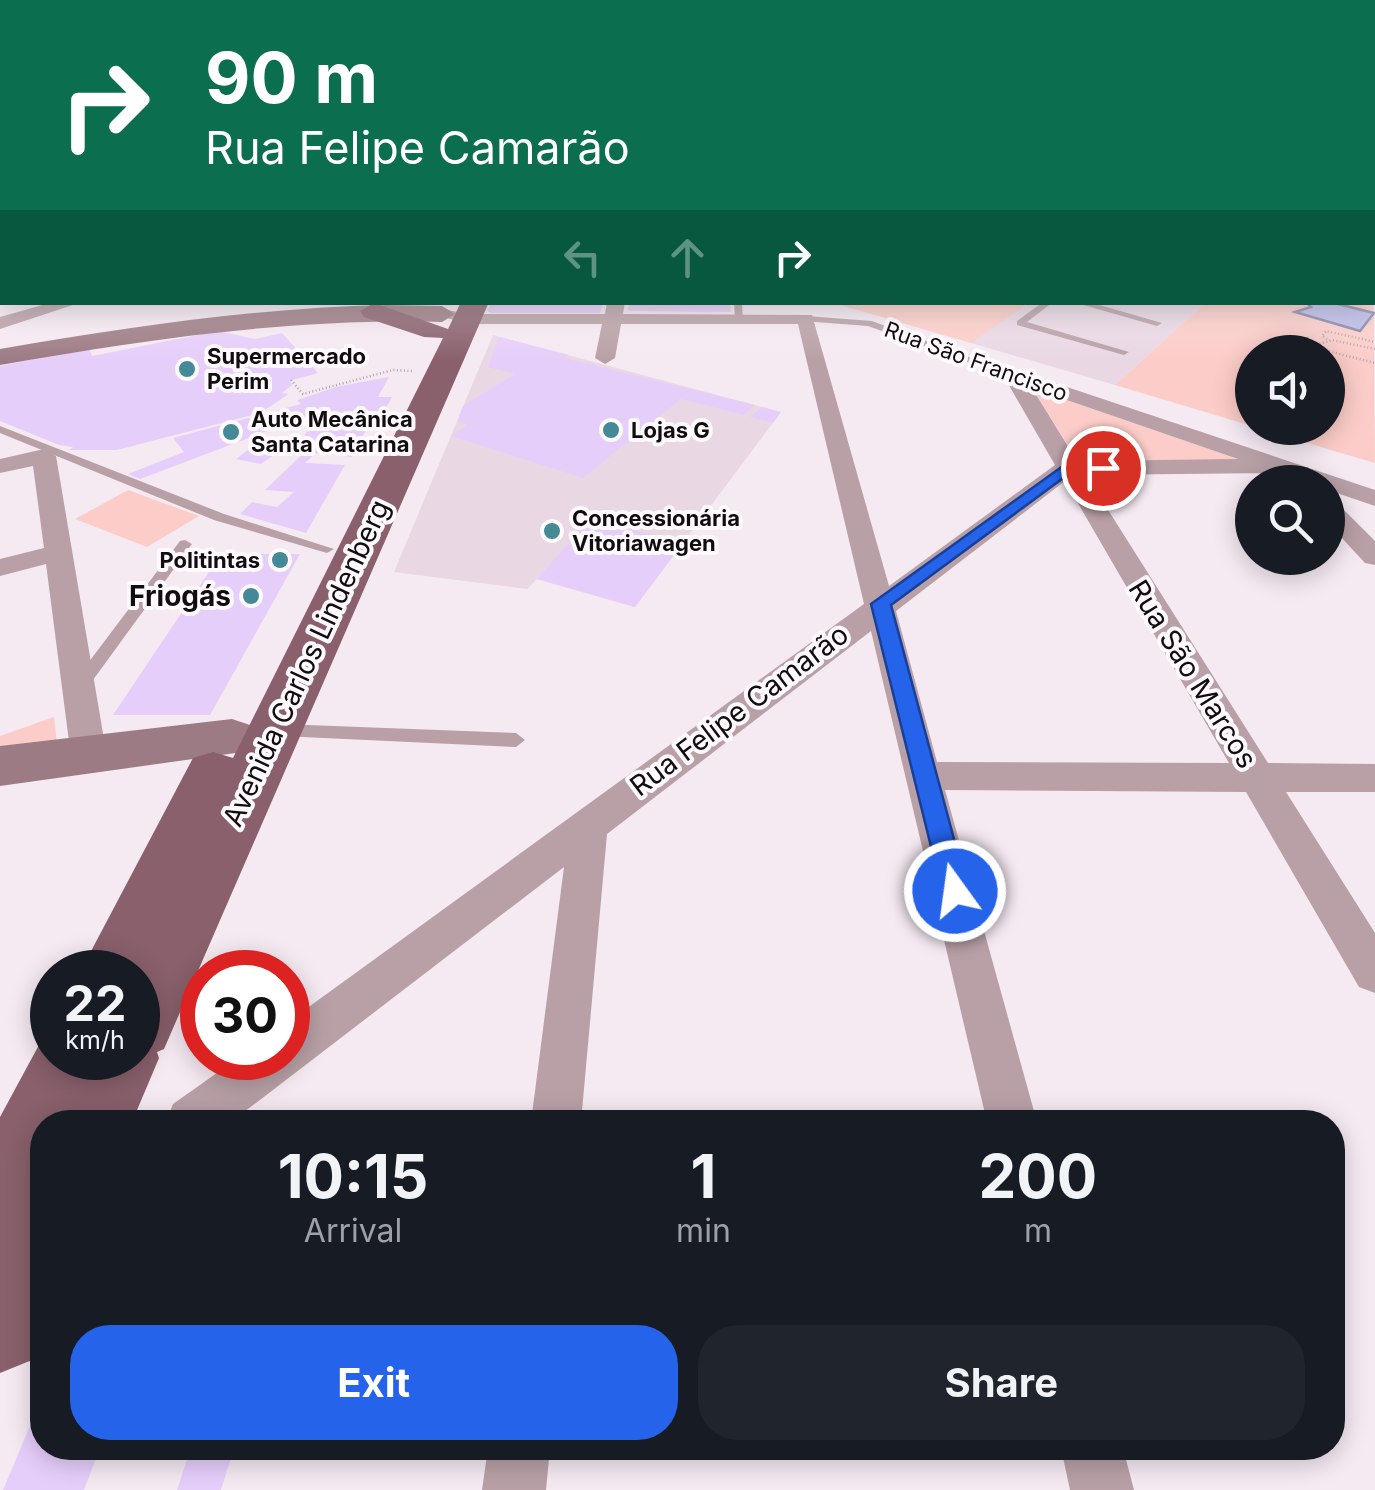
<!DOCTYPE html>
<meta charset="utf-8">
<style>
:root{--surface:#171b24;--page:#20242c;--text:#f1f3f6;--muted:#9ea1a6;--accent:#2563eb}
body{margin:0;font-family:Inter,sans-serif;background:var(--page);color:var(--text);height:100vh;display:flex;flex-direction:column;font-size:38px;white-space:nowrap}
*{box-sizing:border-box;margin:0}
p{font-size:32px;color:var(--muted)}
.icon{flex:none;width:55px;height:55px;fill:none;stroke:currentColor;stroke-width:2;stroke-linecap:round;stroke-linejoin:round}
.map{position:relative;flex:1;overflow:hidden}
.details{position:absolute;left:30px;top:1110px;width:1315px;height:350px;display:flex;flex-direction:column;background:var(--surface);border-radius:40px;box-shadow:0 5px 25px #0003}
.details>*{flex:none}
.hud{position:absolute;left:0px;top:0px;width:1375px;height:305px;box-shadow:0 5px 25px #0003;background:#0b6e4f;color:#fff;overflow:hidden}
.tools{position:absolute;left:1235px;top:335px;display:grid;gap:20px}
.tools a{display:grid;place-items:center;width:110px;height:110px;border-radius:50%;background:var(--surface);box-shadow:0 5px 25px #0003;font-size:50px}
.speed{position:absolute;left:30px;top:950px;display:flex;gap:20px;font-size:50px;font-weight:700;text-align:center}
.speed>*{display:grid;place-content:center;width:130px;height:130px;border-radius:50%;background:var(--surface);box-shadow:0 5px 25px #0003;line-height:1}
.speed small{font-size:25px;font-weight:400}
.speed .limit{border:15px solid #d22;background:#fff;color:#111}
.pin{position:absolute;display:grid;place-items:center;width:85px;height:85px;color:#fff;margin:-42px;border:5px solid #fff;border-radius:50%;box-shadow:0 2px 10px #0007}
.me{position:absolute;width:110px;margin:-55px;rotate:346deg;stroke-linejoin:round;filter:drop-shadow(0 0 8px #0008)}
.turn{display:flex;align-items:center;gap:35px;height:210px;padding:0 40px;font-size:45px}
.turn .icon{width:130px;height:130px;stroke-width:2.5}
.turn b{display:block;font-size:70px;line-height:85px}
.lanes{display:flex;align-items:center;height:95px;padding:0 40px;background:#0003;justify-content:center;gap:50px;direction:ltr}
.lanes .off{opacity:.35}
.eta{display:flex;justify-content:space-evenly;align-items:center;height:170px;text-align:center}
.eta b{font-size:60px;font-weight:700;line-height:70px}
.button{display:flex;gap:20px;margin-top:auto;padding:20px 40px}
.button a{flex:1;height:115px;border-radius:40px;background:var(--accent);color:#fff;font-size:40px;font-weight:700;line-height:115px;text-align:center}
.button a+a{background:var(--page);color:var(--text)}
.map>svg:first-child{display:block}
</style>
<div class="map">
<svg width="1375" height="1490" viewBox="0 0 1375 1490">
<rect width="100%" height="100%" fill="#f5e9f2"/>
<!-- built -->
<path fill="#e9d8e4" d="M834,303H1205L1115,385Z
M493,335L781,412L635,607L537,579L527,589L394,572Z"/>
<!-- green -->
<path fill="#fccdc8" d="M1373,227L1375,463L1256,428H1328V352H1252V426L1115,385L1205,303L1372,302Z
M834,303L1029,302V303L971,343Z
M1032,388L1244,461L1077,460Z
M128,490L199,516L147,547L75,519Z
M54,717L58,752L0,761V736Z"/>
<!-- water -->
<path fill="#bcbcea" stroke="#8888a8" stroke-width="2.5" d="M1334,303L1374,313L1360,331L1295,312L1311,307L1307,303Z"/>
<!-- building -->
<path fill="#e6cefa" d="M492,302H603L600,313H491L487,311Z
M629,302H730L731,312L628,311Z
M218,331L255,339L282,333L318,373L289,381L292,385L282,393L289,394L260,413L117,450H69L73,447L59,445L0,421V366L89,348L92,356Z
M499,337L569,355L564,358L755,405L744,415L681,399L583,478L451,436L468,425L457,422L463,406L515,374L488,367Z
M389,377L378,397H392L378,424H369L352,457L316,453L305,463L345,465L306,533L240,514L252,502L277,507L294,492L265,490L314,443L302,440L309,428H345L347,425H283L140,479L128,474L184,452L173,438L301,404L297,400L336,387Z
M762,407L781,412L773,423L750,417Z
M249,449L275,454L261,464L236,459Z
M589,520L684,542L635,607L537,579Z
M221,554H300L210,715H113Z
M42,1397V1448H100L84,1490H3Z
M191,1448H234L221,1490H177Z"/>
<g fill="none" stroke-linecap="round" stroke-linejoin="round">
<!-- path -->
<path stroke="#afa5ac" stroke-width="2.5" stroke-dasharray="1 2.5" stroke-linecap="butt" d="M1327,339L1322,336L1326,331L1375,342
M1375,349L1332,340L1319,344L1328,351L1375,363
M291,380L303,394L393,370L413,371"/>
<!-- lane -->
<path fill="#b8a0a6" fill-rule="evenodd" d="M734,302H742L743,321L735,319Z
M1043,302H1053L1027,322L1129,352L1124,355L1017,325V321Z
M1073,302H1089L1162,323L1157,326Z
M806,316L872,321L1018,375L1009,377L868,326L803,321V317Z
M0,426L224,514L334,549L327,553L214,520L0,433Z
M185,540L192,544L85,691H73L71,687L73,683L180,541Z
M281,724L516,733L525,740L516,747L281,736L272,730Z"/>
<!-- street -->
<path fill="#b8a0a6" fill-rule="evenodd" d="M1372,186L1375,187V195L1372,194Z
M0,218H2V227H0Z
M0,278H2V288H0Z
M53,302H82L0,329V317Z
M607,302H625L623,314L812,315L889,586L1055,465L1003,375L1013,369L1375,490V506L1328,490V482H1305L1279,473L1086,475L1268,763L1375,764V792H1286L1375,933V993L1359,987L1246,792L945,790L1037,1122H987L871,631L607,834L581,1122H531L564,867L231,1122H166L173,1104L238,1058H288V1022L864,604L798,324H621L615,358L605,364L595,358L602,324H468L433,314L442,309L468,314H605ZM1032,388L1238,459L1077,461ZM1065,481L1229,763L937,762L896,611Z
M44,449L56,456L107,757L102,767L89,771L76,767L71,757L46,564L0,576V559L44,548L33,466L0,473V459Z
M1328,500L1337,503L1375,541V565L1365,563L1328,523Z
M488,1448H550L546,1490H482Z
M1061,1448H1123L1134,1490H1070Z"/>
<!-- secondary -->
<path fill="#9d7b84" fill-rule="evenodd" d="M1372,205L1375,206V218L1372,217Z
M386,305L442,306L455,314L442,322C292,318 147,339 0,365V349C128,327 255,308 386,305Z
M232,719L250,725L257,738L250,751L0,786V746Z"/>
<!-- primary -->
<path fill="#89606c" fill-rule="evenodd" d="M461,302H489L164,1049L157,1052L159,1058L132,1122H42V1336L32,1360L0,1373V1117L46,1032L52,1029V1058H138V972H80L193,758L213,752L233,758L443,338L424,337L364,317L360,311L374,303L448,329Z"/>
</g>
<!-- sky -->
<linearGradient id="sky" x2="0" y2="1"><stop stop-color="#96b7e9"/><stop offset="0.42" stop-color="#faf5f9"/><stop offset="1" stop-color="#faf5f9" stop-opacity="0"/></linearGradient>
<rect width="1375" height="361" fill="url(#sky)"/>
<!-- route -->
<path fill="#2563eb" stroke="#184099" stroke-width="2.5" d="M1067,463H1103L1111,468L1103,472L1070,473L891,605L968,891L964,899H946L942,891L871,604Z"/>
<!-- markers -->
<g fill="#448996" stroke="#fef9fc" stroke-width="4">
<circle cx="187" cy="369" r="10"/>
<circle cx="611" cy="430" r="10"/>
<circle cx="231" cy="432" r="10"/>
<circle cx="552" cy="531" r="10"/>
<circle cx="280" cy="560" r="10"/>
<circle cx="251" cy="596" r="10"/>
</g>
<g text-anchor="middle" stroke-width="8" stroke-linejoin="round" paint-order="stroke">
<!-- far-poi labels -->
<g font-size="22" font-weight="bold" fill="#100d0f" stroke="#fef9fc" text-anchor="start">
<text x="207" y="364">Supermercado<tspan x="207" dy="25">Perim</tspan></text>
<text x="251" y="427">Auto Mecânica<tspan x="251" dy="25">Santa Catarina</tspan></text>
<text x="631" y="438">Lojas G</text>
<text x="572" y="526">Concessionária<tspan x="572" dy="25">Vitoriawagen</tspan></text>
<text x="260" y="568" text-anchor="end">Politintas</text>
</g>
<!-- far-street labels -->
<g font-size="22" fill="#100d0f" stroke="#fef9fc">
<text transform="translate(976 361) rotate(20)" y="8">Rua São Francisco</text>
</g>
<!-- poi labels -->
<g font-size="28" font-weight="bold" fill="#100d0f" stroke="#fef9fc" text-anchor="end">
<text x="231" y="606">Friogás</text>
</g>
<!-- street labels -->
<g font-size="28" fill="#100d0f" stroke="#fef9fc">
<text transform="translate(306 663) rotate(-65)" y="10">Avenida Carlos Lindenberg</text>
<text transform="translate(1193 674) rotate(58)" y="10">Rua São Marcos</text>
<text transform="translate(739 710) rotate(-37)" y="10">Rua Felipe Camarão</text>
</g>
</g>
</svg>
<div class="tools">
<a><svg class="icon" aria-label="sound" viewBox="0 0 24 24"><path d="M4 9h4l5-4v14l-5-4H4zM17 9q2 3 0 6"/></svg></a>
<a><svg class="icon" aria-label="search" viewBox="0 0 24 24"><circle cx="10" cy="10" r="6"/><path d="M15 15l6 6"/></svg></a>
</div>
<div class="speed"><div>22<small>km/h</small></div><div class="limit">30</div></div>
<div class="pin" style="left:1103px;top:468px;background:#d93025"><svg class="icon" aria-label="arrive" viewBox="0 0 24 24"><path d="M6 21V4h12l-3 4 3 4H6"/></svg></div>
<svg class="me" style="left:955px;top:891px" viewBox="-20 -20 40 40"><circle r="17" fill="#2563eb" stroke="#fff" stroke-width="3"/><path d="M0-11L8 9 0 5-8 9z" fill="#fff"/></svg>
<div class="hud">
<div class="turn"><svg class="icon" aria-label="right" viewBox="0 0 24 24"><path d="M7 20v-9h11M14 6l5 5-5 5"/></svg><div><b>90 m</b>Rua Felipe Camarão</div></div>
<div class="lanes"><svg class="icon off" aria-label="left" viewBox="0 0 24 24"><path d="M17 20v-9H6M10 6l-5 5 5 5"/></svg><svg class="icon off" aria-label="ahead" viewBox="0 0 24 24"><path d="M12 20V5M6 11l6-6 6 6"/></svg><svg class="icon" aria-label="right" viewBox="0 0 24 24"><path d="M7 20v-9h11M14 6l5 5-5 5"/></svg></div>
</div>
<section class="details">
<div class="eta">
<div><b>10:15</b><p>Arrival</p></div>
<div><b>1</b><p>min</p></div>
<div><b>200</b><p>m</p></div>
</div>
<div class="button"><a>Exit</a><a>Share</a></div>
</section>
</div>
